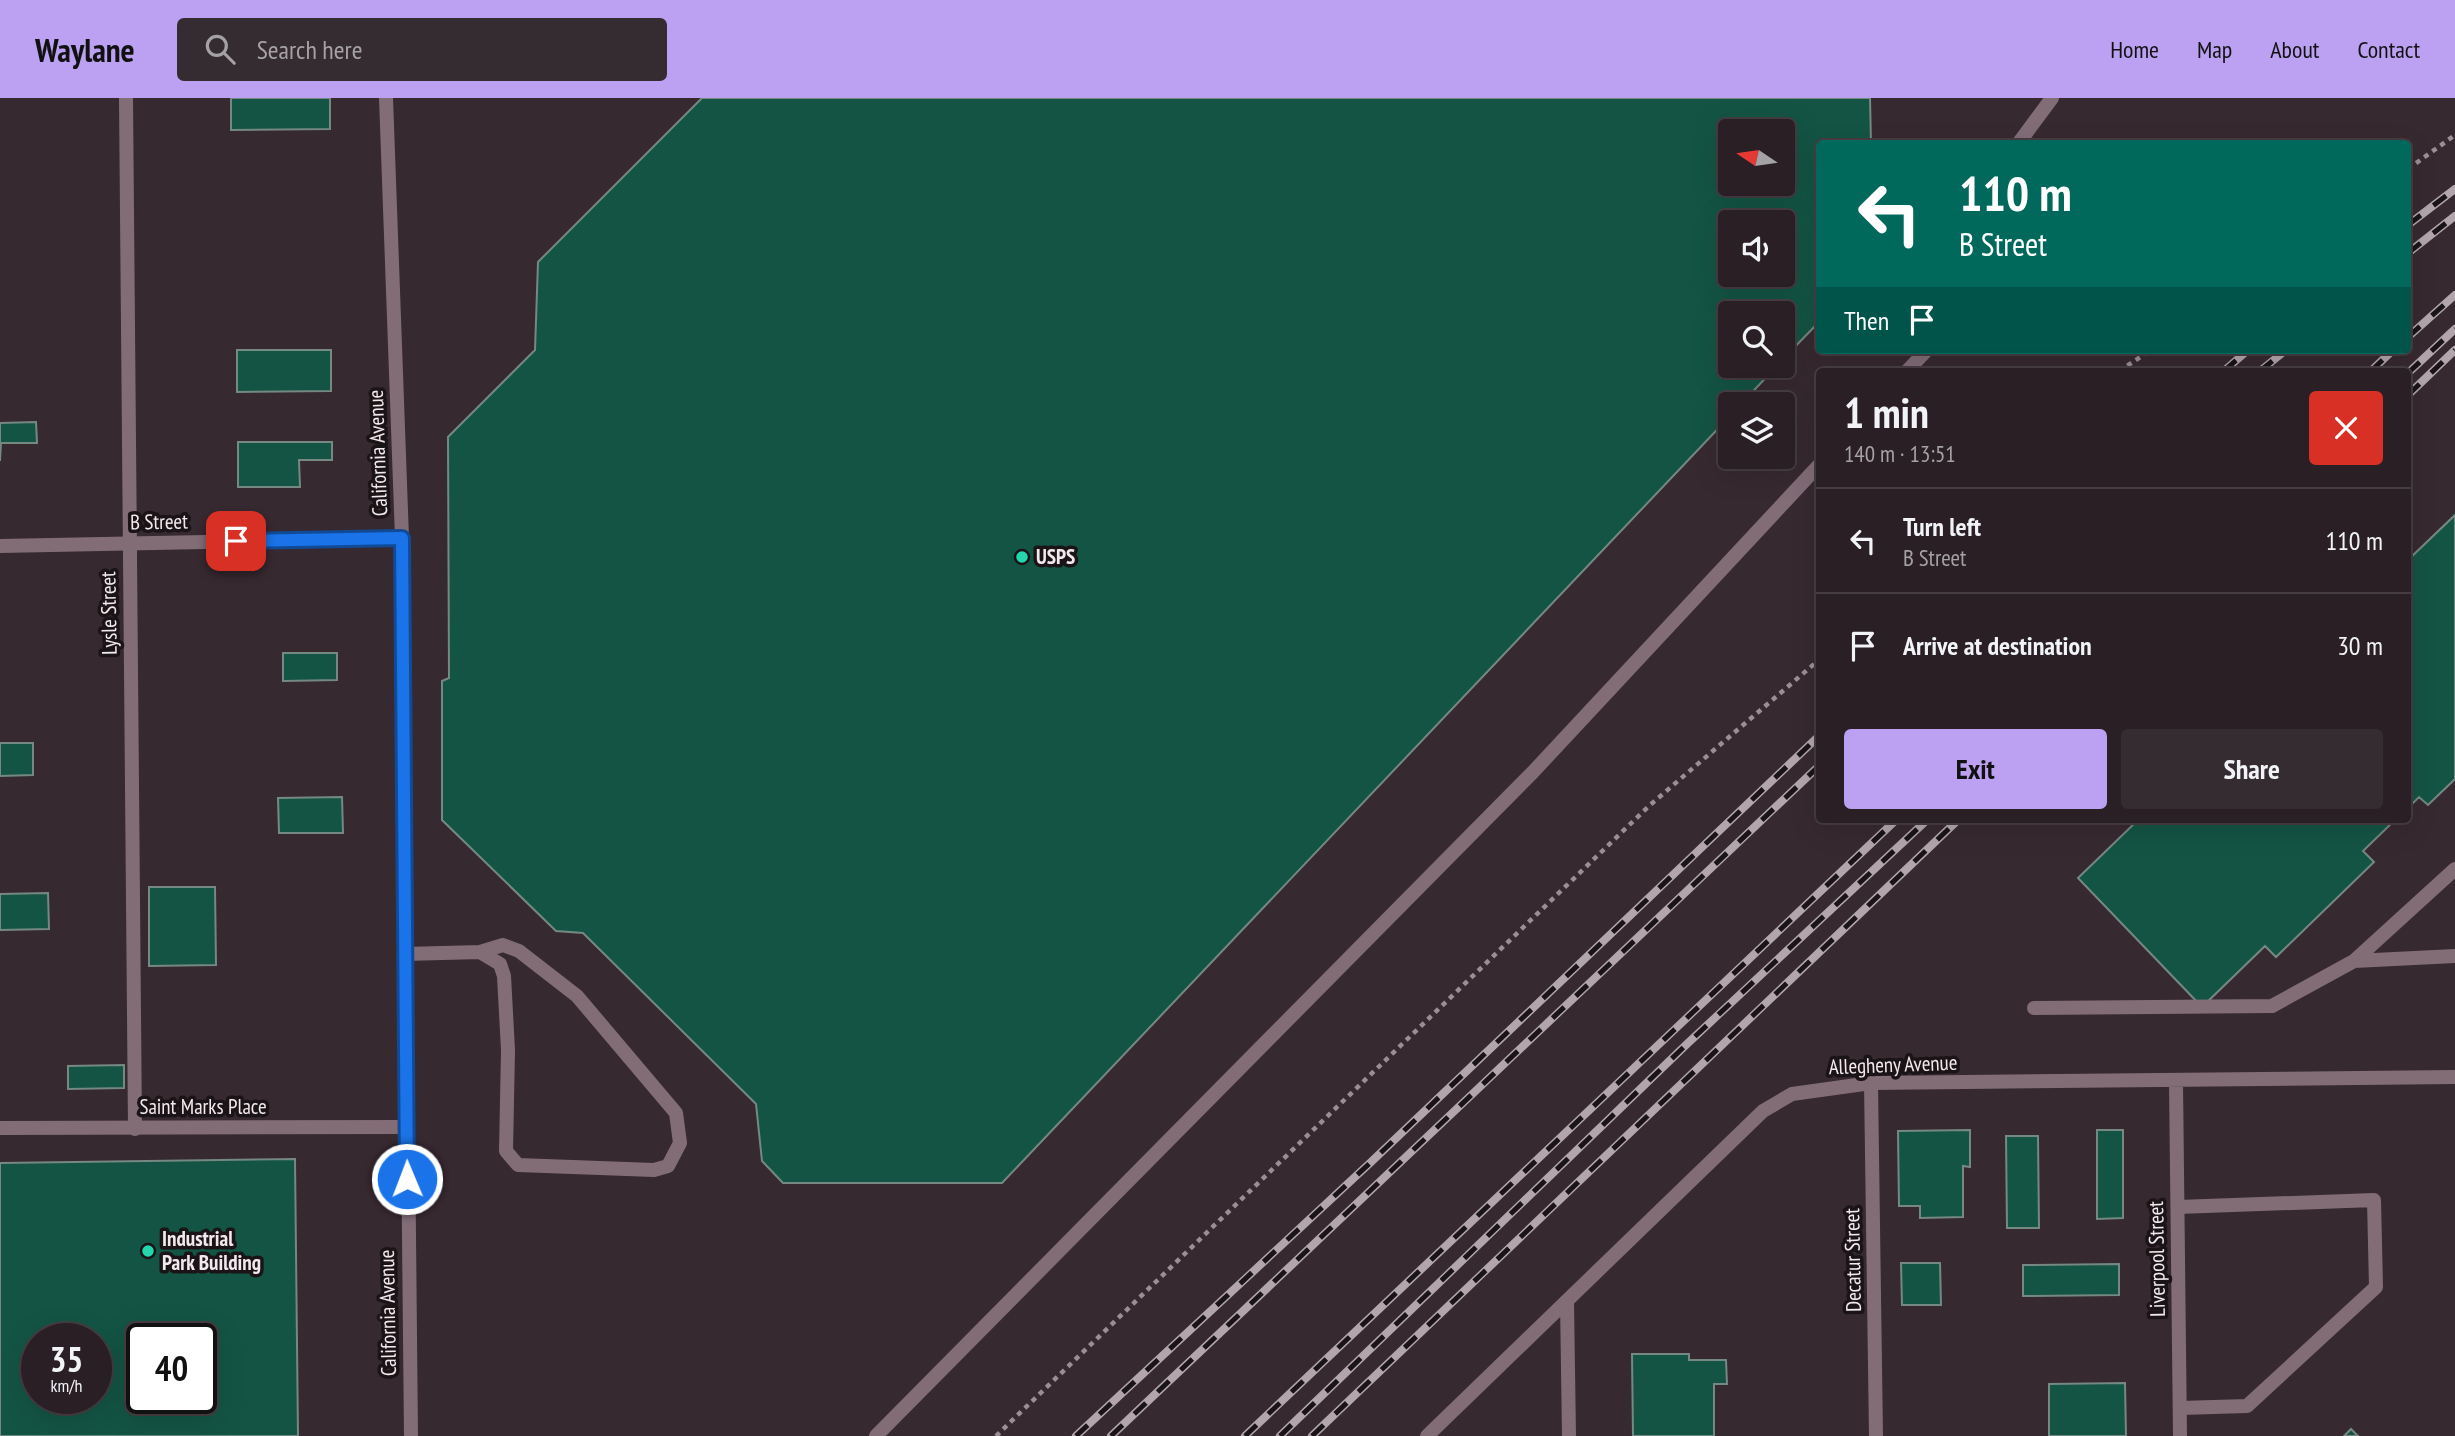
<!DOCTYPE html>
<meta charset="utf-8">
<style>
:root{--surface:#291f24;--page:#352c31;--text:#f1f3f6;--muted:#a5a2a6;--line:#453d41;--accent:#bca0f2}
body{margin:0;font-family:"PT Sans Narrow",sans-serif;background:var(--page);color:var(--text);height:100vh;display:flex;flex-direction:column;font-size:26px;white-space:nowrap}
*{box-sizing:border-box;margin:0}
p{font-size:23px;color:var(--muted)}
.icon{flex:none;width:38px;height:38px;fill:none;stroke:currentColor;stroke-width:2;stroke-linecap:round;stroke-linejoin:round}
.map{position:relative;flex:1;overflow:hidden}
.panel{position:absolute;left:1816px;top:270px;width:595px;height:455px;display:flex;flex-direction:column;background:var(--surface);border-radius:7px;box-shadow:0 7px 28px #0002,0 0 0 2px var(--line)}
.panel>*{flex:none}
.top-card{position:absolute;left:1816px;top:42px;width:595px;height:214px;border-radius:7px;box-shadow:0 7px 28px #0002,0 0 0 2px var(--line);background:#00695c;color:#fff;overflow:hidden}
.needle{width:46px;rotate:283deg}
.controls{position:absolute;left:1718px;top:21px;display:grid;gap:14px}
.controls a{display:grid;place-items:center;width:77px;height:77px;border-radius:7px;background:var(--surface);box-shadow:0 7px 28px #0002,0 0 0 2px var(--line);font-size:35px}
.speed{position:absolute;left:21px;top:1225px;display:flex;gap:14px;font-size:35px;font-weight:700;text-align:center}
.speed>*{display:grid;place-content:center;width:91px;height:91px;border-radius:50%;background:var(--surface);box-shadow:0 7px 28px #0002,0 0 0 2px var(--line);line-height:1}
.speed small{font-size:18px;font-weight:400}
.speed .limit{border:4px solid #111;border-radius:10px;background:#fff;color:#111}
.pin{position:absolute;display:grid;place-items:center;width:60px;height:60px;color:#fff;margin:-30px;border-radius:14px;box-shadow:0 4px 10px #0006}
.me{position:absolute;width:77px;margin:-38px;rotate:359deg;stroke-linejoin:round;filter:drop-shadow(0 0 5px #0008)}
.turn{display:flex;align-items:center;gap:24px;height:147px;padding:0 28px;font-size:32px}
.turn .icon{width:91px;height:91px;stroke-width:2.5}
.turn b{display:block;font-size:49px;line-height:60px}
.then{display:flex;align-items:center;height:66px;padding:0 28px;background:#0003;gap:14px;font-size:26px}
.round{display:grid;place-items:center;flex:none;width:74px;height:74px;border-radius:7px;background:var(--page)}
.summary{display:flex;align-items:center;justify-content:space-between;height:119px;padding:0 28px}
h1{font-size:42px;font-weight:700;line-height:52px}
.action{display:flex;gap:14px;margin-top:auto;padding:14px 28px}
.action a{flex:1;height:80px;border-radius:7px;background:var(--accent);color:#111;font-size:28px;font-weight:700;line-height:80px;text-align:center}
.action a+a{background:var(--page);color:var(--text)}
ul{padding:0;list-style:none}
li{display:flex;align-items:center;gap:21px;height:105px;padding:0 28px;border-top:2px solid var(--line)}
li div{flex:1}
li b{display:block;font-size:26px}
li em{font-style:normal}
header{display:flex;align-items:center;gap:42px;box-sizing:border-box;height:98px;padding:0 35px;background:var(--accent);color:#111}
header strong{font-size:33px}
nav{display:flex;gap:38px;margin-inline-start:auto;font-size:24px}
.search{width:490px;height:63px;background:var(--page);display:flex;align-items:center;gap:18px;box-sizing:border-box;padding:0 24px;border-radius:7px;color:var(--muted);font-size:26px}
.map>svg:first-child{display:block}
</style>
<header>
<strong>Waylane</strong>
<div class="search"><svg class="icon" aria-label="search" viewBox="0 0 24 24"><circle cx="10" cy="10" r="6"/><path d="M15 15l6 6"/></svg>Search here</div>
<nav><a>Home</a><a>Map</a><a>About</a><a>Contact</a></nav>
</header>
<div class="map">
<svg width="2455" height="1338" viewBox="0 0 2455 1338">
<rect width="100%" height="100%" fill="#372930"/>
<!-- building -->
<path fill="#145444" stroke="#758882" stroke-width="2" fill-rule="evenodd" d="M231,0H330V31L231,32Z
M702,0H1870L1871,46H1820V223L1783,261V215H1731V268H1777L1741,306H1731V317L1002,1085H783L762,1063L756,1006L583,835L556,833L442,722V583L449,580L448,339L535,252L538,164ZM1731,33H1783V86H1731ZM1731,124H1783V177H1731Z
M237,252H331V293L237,294Z
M36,324L37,345H1L0,363V325Z
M238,344H332V362H299L300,389H238Z
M2455,417V681L2428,707L2419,699L2408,710V462Z
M283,555H337V582L283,583Z
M0,645H33V677L0,678Z
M342,699L343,735H279L278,700Z
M2139,721H2396L2363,753L2374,764L2276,859L2265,848L2202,909L2078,780Z
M149,789H215L216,867L149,868Z
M48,795L49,831L0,832V796Z
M124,967V990L68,991V968Z
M1970,1032V1069L1963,1068V1119L1920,1120V1108H1899L1898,1033Z
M2097,1032H2123V1120L2097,1121Z
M2006,1038H2038L2039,1130H2007Z
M295,1061L298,1338H0V1065ZM37,1241H96V1300H37ZM142,1241H201V1300H142Z
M1901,1165H1940L1941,1207H1902Z
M2119,1166V1197L2023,1198V1167Z
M1632,1256H1689V1262H1726L1727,1286H1714V1338H1633Z
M2125,1285L2126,1338H2049V1286Z
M2351,1331L2358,1338H2344Z"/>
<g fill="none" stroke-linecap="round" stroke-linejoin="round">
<!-- path -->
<path stroke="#9a8f95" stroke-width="4.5" stroke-dasharray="5 5" stroke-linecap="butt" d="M2408,71L2455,37
M2119,273L2151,252
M996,1338L1650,707L1820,561"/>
<!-- service -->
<path stroke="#826d77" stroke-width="14" d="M126,0L135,1031
M2018,46L2052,0
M1907,273L1927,252
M405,856L480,854L503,847L519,853L577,898L676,1015L680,1045L668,1068L654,1072L518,1067L506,1053L508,952L504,878L500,866L480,854
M2354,863L2455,858
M2034,910L2272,908L2354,863L2455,771
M1871,985L1876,1338
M2178,1109L2374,1102L2376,1189L2247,1308L2180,1310
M876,1338L1533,674L1820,366"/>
<!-- minor -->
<path stroke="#826d77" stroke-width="14" d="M0,448L402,440
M2176,984L2180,1338
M0,1030L406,1029
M1567,1203L1569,1338
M1427,1338L1763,1013L1792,996L1871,985L2455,979"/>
<!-- tertiary -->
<path stroke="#826d77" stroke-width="14" d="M386,0L402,440L411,1338"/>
<defs>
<path id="rail" d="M2408,127L2455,91
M2408,155L2455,118
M2408,239L2455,197
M2224,273L2248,252
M2260,273L2286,252
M2371,273L2393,252
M2408,275L2455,231
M2408,297L2455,252
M1076,1338L1370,1065L1820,637
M1111,1338L1820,667
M1245,1338L1897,721
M1280,1338L1688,945L1928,721
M1312,1338L1959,721"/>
</defs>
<!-- rail casing -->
<use href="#rail" stroke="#b2a6ac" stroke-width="8"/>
<!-- rail -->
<use href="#rail" stroke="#1a1417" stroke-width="5" stroke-dasharray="16" stroke-linecap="butt"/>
</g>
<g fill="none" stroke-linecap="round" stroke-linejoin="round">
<defs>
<path id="route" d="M236,443L402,440L407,1081"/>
</defs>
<!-- route casing -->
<use href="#route" stroke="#114b97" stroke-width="18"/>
<!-- route -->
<use href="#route" stroke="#1a73e8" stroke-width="12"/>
</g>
<!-- markers -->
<g fill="#25d5ae" stroke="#1a1417" stroke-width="2.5">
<circle cx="1022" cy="459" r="7"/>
<circle cx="148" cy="1153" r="7"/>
</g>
<g text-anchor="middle" stroke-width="7" stroke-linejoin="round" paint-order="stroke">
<!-- street labels -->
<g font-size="21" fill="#f2e8ed" stroke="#1a1417">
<text transform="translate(378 355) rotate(-92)" y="7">California Avenue</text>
<text transform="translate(159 424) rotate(-1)" y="7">B Street</text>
<text transform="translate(109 515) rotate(-91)" y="7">Lysle Street</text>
<text transform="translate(1893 967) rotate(-2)" y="7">Allegheny Avenue</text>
<text x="203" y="1016">Saint Marks Place</text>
<text transform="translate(2157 1161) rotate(-91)" y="7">Liverpool Street</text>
<text transform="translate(1853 1162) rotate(-91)" y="7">Decatur Street</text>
<text transform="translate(388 1215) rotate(-91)" y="7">California Avenue</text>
</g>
<!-- poi labels -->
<g font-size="21" font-weight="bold" fill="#f2e8ed" stroke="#1a1417" text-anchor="start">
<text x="1036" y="466">USPS</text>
<text x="162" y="1148">Industrial<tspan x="162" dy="24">Park Building</tspan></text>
</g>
</g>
</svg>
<div class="controls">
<a><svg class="needle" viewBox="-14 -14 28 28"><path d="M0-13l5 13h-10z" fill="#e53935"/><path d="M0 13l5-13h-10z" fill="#a5a2a6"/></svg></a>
<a><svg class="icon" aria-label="sound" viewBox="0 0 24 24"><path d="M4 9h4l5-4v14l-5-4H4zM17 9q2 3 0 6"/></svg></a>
<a><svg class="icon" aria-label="search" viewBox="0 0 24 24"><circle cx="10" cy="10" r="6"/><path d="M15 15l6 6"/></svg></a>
<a><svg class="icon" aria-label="layers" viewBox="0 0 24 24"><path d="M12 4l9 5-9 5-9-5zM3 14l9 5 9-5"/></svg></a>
</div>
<div class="speed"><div>35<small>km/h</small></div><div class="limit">40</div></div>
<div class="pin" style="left:236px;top:443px;background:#d93025"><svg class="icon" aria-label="arrive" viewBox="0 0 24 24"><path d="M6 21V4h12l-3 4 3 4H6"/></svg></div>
<svg class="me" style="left:407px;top:1081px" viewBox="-20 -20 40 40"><circle r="17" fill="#1a73e8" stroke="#fff" stroke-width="3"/><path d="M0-11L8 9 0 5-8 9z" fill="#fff"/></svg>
<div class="top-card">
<div class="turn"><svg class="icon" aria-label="left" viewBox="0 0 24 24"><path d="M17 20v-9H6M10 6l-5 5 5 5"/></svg><div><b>110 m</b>B Street</div></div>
<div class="then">Then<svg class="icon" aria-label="arrive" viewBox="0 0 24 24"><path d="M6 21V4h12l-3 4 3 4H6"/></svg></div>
</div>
<section class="panel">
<div class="summary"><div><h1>1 min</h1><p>140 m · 13:51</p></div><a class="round" style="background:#d93025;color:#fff"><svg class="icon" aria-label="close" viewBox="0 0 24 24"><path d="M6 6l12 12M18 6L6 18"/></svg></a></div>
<ul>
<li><svg class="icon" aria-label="left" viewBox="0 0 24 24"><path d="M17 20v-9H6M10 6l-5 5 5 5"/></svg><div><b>Turn left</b><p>B Street</p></div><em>110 m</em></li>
<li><svg class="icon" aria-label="arrive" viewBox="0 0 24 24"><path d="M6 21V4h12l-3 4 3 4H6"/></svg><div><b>Arrive at destination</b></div><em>30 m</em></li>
</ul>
<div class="action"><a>Exit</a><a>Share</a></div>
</section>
</div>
